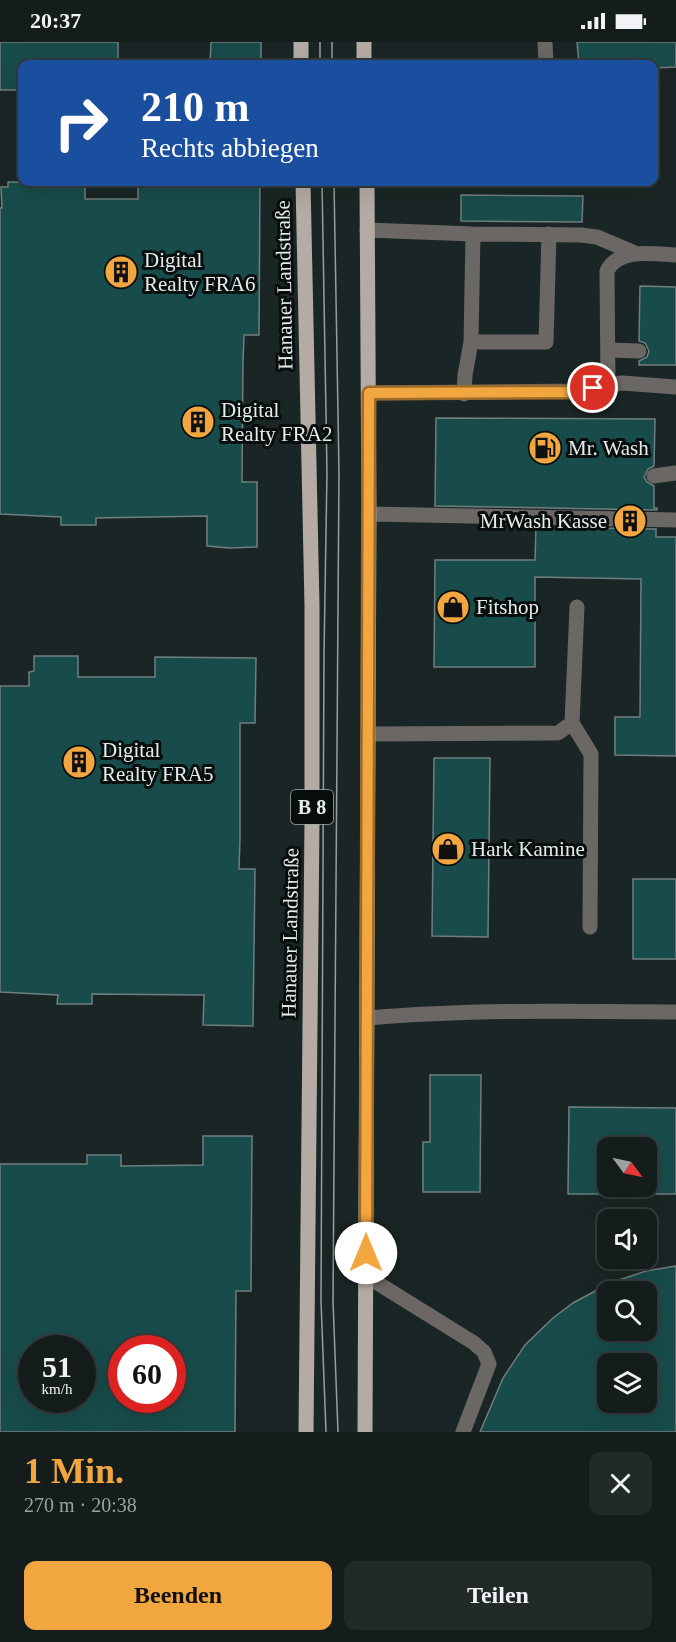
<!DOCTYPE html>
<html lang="de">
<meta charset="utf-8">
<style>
:root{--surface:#141c1c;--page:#212929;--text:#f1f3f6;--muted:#9da1a3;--line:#333a3b;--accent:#f1a640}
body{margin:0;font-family:"Times New Roman",serif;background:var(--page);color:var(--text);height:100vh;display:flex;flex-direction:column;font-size:22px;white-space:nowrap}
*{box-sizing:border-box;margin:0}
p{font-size:20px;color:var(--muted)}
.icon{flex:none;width:33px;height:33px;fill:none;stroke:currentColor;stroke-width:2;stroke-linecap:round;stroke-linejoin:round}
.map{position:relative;height:1390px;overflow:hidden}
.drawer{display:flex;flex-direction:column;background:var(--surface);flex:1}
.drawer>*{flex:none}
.banner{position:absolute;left:18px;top:18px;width:640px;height:126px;border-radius:12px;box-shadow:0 6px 24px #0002,0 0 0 2px var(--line);background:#1a4fa0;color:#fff;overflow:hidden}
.needle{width:39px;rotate:123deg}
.controls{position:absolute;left:597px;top:1095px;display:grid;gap:12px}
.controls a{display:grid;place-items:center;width:60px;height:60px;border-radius:12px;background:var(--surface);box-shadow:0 6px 24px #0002,0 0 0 2px var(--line);font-size:30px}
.speed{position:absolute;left:18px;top:1293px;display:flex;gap:12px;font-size:30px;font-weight:700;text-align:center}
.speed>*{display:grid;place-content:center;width:78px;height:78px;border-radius:50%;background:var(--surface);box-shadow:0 6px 24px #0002,0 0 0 2px var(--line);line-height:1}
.speed small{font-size:15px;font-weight:400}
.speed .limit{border:9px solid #d22;background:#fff;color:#111}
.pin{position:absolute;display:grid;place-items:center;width:51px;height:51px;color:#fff;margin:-26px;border:3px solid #fff;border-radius:50%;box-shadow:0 2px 6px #0007}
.me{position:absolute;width:66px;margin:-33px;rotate:0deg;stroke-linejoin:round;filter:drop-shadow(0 0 4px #0008)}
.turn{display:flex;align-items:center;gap:21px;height:126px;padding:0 24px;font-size:27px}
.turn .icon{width:78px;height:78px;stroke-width:2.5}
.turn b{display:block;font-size:42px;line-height:51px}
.round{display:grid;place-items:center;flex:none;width:63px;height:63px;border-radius:12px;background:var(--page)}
.summary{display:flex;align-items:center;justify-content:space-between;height:102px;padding:0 24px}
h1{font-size:36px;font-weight:700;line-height:45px;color:var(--accent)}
.action{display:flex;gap:12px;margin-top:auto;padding:12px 24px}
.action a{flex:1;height:69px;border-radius:12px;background:var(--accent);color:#111;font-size:24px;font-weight:700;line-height:69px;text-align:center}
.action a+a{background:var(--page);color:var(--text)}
.status{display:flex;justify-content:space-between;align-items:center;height:42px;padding:0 30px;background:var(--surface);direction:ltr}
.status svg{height:16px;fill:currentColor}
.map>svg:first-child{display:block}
</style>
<div class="status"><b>20:37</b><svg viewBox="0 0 49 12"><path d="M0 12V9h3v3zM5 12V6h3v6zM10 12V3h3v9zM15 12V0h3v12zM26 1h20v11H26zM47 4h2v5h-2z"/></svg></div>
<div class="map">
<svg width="676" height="1390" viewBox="0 0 676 1390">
<rect width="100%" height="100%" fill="#1a2625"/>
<!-- building -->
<path fill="#184c4a" stroke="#707e7d" stroke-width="1.5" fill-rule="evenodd" d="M0,0H118V22H22V48H0Z
M211,0H261V22H210Z
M577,0H676V25L654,26V22H579Z
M8,140H85V157H138V140H260L259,293H244L243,319L242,440H257V505L229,506L207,504V474L96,476V483H61V475L0,472V166H2L1,145H8Z
M461,153L583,154L582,180L461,179Z
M640,244L676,245V323H639V319L647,315L649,309L645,301L639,299Z
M436,376L655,377L654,424L648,427L644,435L647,440L654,444V466H657V468L435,464Z
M536,485L656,487V495H676V714L615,713V675H640L641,537L535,535V625H434L435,518H535Z
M34,614H78V635H155V615L256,616L255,681H240V796L239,827H255L253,984L203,983L204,953L92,952V962H57L58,953L0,950V644H29V630L34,629Z
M434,716H490L488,895L432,894Z
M633,837H676V917H633Z
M430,1033H481L480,1150H423V1100H430Z
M569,1065L676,1066V1152H568ZM608,1106H646V1144H608Z
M203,1094H252L251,1249H236L235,1390H0V1122H87V1113H121V1124L203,1123ZM32,1306H82V1358H32ZM122,1306H172V1358H122Z
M676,1224V1390H480L503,1336L525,1303L553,1276L573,1261L610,1241L646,1229ZM608,1250H646V1288H608ZM608,1322H646V1360H608Z"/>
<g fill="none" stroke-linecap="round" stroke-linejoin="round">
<!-- lane -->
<path stroke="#6b6764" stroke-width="15" d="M545,0L546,22
M367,188L473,192L581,193L597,195L637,212
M471,300H546L549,192
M609,308L639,309
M608,343L607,229C619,205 654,212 676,213
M369,351L577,349L622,341L676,345
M464,352L465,333L471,300L473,192
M654,434L676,431
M369,472L676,478
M572,681L591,712L590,885
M369,692L558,691L572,681L577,565
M367,976C470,967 573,969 676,970
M366,1234L474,1301L484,1310L489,1322L463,1390"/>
<!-- primary -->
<path stroke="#b4aca4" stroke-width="15" d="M301,0V22
M364,0V22
M303,140L312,564V780L306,1390
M365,1390L369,472L367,140"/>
<!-- tram -->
<path stroke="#959f9e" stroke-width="1.5" d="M320,0V22
M332,0V22
M322,140L327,430L324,612L321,1259L326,1390
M334,140L339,430L333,1259L338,1390"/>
</g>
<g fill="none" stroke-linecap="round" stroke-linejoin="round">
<defs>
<path id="route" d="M366,1211L369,351L578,350L593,346"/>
</defs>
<!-- route casing -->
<use href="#route" stroke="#9d6c2a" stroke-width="15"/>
<!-- route -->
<use href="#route" stroke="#f1a640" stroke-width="10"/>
</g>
<!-- icons -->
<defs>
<symbol id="building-disc" viewBox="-11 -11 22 22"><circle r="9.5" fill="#f1a640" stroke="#080e0d"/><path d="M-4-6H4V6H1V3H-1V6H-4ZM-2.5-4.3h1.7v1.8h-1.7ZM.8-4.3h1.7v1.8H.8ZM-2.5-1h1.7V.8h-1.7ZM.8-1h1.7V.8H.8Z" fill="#111"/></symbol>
<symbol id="fuel-disc" viewBox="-11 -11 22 22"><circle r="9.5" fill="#f1a640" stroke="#080e0d"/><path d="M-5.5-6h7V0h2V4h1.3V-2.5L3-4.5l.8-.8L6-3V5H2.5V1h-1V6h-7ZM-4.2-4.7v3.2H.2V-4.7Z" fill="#111"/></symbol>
<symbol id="shop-disc" viewBox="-11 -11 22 22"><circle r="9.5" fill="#f1a640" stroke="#080e0d"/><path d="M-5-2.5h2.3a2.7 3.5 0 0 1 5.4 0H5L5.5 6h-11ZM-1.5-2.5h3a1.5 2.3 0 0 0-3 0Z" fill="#111"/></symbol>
</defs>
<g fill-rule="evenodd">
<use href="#building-disc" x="102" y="211" width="38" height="38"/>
<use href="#building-disc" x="179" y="361" width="38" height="38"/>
<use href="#fuel-disc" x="526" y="387" width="38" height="38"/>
<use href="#building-disc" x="611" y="460" width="38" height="38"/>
<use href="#shop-disc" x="434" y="546" width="38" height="38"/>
<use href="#building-disc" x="60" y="701" width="38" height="38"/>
<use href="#shop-disc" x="429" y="788" width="38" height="38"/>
</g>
<g text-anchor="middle" stroke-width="6" stroke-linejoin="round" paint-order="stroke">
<!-- shield labels -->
<rect fill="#080e0d" stroke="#a3aaa9" stroke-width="1.5" x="291" y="748" width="42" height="34" rx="4.5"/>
<g font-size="20" font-weight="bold" fill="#e5edec">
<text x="312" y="772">B 8</text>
</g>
<!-- poi labels -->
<g font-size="21" fill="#e5edec" stroke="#080e0d" text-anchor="start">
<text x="144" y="225">Digital<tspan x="144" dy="24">Realty FRA6</tspan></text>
<text x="221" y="375">Digital<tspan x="221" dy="24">Realty FRA2</tspan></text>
<text x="568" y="413">Mr. Wash</text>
<text x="607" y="486" text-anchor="end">MrWash Kasse</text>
<text x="476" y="572">Fitshop</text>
<text x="102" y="715">Digital<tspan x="102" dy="24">Realty FRA5</tspan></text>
<text x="471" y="814">Hark Kamine</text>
</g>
<!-- street labels -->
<g font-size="21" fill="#e5edec" stroke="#080e0d">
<text transform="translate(284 243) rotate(-91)" y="7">Hanauer Landstraße</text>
<text transform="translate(290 891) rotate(-89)" y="7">Hanauer Landstraße</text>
</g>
</g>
</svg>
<div class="controls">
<a><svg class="needle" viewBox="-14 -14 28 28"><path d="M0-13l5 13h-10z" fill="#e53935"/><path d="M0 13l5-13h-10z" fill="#9da1a3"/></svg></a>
<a><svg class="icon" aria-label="sound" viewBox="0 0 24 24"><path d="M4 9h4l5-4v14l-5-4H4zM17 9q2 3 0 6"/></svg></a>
<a><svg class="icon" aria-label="search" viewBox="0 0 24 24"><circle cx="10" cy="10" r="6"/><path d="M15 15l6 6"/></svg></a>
<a><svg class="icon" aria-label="layers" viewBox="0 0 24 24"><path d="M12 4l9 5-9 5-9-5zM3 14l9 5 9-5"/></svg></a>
</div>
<div class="speed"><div>51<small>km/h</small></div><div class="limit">60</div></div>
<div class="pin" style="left:593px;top:346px;background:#d93025"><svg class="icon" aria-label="arrive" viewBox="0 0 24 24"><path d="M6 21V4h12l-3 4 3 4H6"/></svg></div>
<svg class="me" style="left:366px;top:1211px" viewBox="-20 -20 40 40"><circle r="19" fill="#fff"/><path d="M0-13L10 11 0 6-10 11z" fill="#f1a640"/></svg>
<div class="banner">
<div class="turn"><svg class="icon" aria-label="right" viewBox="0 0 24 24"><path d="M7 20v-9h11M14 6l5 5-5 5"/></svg><div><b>210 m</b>Rechts abbiegen</div></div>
</div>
</div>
<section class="drawer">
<div class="summary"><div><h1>1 Min.</h1><p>270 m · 20:38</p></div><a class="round"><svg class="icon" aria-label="close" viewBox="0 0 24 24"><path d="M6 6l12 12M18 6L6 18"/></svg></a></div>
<div class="action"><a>Beenden</a><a>Teilen</a></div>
</section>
